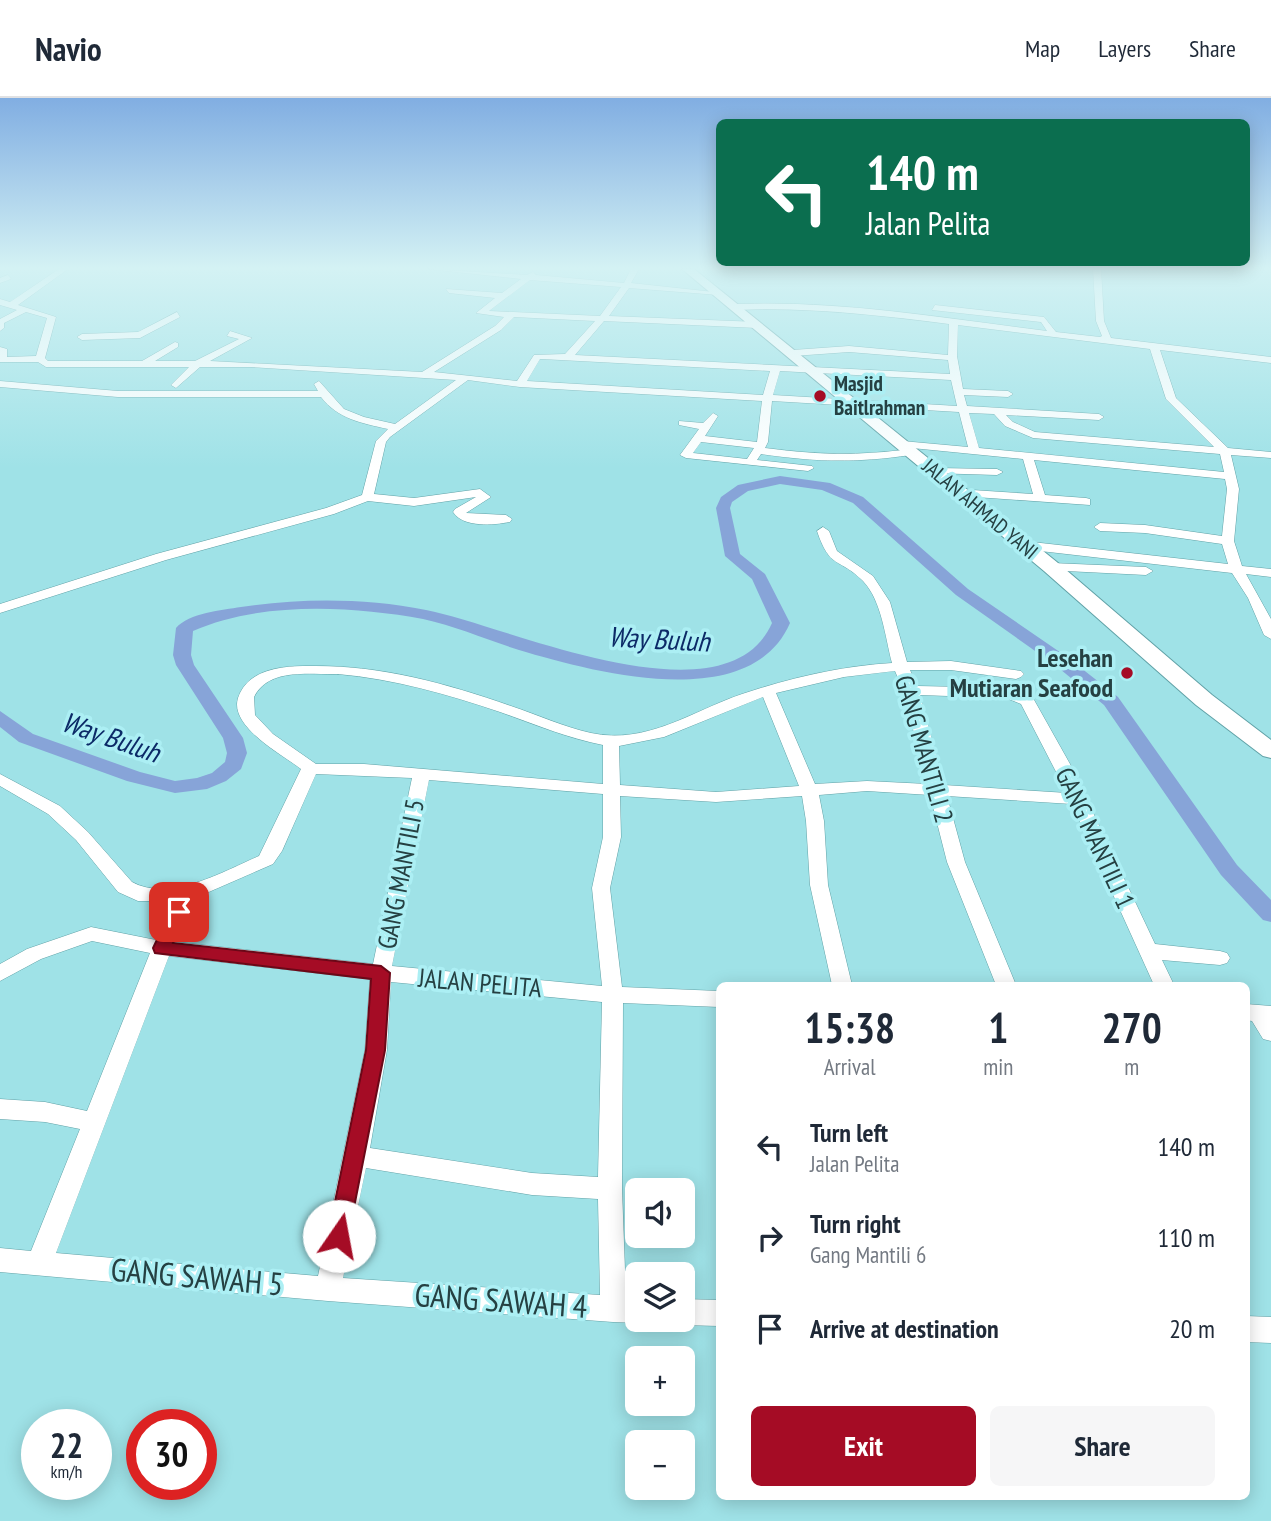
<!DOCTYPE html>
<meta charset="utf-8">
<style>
:root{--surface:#fff;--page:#f6f6f7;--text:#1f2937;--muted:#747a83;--line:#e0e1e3;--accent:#a50c25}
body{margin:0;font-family:"PT Sans Narrow",sans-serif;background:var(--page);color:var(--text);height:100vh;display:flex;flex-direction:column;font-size:26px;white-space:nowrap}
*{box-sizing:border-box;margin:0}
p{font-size:23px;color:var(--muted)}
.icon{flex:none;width:38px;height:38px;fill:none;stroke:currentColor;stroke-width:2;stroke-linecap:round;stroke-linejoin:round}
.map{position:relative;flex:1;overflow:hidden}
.side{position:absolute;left:716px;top:884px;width:534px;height:518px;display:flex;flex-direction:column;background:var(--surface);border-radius:10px;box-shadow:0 4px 18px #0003}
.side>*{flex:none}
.guide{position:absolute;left:716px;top:21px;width:534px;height:147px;border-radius:10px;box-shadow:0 4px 18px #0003;background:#0b6e4f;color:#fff;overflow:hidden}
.tools{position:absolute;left:625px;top:1080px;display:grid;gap:14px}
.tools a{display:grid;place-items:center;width:70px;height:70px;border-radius:10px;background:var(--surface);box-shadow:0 4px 18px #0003;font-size:35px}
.speed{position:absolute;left:21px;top:1311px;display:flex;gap:14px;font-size:35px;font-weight:700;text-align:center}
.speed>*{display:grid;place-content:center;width:91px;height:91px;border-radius:50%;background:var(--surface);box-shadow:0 4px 18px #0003;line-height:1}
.speed small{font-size:18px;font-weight:400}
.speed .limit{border:10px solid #d22;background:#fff;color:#111}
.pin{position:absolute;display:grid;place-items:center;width:60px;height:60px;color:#fff;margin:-30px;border-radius:14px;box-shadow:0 4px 10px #0006}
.me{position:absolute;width:77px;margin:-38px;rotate:12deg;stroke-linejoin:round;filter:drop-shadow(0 0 5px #0008)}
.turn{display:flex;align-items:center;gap:24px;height:147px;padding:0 35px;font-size:32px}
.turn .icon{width:91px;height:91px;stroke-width:2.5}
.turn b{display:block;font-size:49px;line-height:60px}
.eta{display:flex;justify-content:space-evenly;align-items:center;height:119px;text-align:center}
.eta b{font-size:42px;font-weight:600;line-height:49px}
.primary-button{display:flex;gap:14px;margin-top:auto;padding:14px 35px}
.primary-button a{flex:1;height:80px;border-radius:10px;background:var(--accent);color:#fff;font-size:28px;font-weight:600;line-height:80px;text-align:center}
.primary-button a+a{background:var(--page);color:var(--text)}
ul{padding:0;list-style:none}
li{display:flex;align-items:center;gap:21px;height:91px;padding:0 35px}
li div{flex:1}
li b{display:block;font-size:26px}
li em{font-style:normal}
header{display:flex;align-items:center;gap:42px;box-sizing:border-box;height:98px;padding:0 35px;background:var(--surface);border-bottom:2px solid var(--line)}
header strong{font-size:33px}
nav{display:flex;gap:38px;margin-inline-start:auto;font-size:24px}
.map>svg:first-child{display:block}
</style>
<header>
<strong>Navio</strong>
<nav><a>Map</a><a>Layers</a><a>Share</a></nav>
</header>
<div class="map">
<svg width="1271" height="1423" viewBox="0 0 1271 1423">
<rect width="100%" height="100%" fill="#9fe2e7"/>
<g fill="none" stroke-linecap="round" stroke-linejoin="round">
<!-- river -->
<path fill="#87a4d8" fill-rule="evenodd" d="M780,378L830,385L863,399L968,491L1067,559L1118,599L1237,767L1271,802V824L1263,822L1221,777L1104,607L1055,567L956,497L853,405L822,392L780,386L748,393L732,404L730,410L740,456L765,476L790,525C750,617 593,574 519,552C487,542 456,528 423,521C352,508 261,503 193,533L191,557L194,567L243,640L247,655L241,671L226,683L207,691L175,695L127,683L19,644L0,629V613L33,636L140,674L175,683L197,680L212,675L225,664L227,655L223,640L176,567L173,557L176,530C189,515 222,512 241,509C302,500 365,500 426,512C505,527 726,630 772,525L752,481L725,458L716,410L721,399L738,387Z"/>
<defs>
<path id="minor" d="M59,171H68L18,207L56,219L45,260L48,263H142L175,244L178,245V249L155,263H195L239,241L227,238L230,233L252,240L210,263L422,274L495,228L504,219L476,215L495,200L449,195L446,191L502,195L521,181L428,171L527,177L533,174L536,177L624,185L631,171H639L631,185L723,195L719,197L629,190L609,218L758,224L762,227L758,230L604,223L575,257L950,276L948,262L849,254L793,258L788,255L793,252L849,248L948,257L949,226C877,217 808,209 735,212L731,209L735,206C840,202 943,220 1047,233L1041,224L932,212L935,207L1044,219L1056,234L1100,239L1102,238L1096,223L1093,171H1101L1104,223L1111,240L1271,259V265L1160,252L1176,300L1228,350L1271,354V360L1231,357L1239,391L1234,443L1242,468L1271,471V479L1246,476L1271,521V541L1264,537L1248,500L1232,475L1023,451L1017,447L1023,443L1228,466L1222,446L1145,435L1100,433L1094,429L1100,425L1145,427L1222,438L1227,391L1225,381L1034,362L1045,397L1086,400L1090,401V407L961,398L957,397V391L1033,396L1023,361L902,349L897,346L902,343L968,349L959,314L772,303L768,344L765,350C819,357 857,358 911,351L917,354L911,357C855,365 817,364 761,356L757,362L812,368L814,370L808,373L686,360L680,357L699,331L679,327V323L703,325L713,315L718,318L705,338L757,344L762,303L520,289L468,282L390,339L386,344L374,396L414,400L480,391L491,399L466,415L506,417L512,421L510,424C494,427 463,430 453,414L455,411L476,399L414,408L368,403L334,416L166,462L0,515V506L156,456L326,410L362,397L376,343L388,331C361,325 338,321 321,299H118L0,289V283L118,293H318L314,286L319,283L344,311L364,319L395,326L456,282L251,269H200L176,290L171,287L189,269H46L38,264H0V249L7,251V259L36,258L47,220L26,214L4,225V230L0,233V221L17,212L0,207V201L10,204ZM530,182L621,189L600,218L489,213ZM514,219L595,223L565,256L534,257L517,283L434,274L501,232ZM958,227L1150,251L1166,301L1214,349L1035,334L1013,324L1006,317L1099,322L1104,319L1099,316L967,308L964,297L1008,299L1013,296L1008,293L963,291L957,258ZM540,261H542L770,273L763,297L527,283ZM780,273L951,282L957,308L773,297ZM969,315L994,316L1005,328L1033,340L1220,356L1224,374L979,350ZM701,344L754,350L747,361L693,355Z
M8,177L11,181L0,185V180Z
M177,214L180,219L140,240L82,242L77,239L82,236L138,234Z
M935,370L997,371L1003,374L997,377L931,375L929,373Z
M823,429L829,433L837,453L873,478L890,504L907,564L951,563L1021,573L1024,576L1021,579L1016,581L951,572H910L917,588L1009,590L1033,600L1070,666L1155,846L1220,853L1227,855L1230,860L1227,865L1220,867L1162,862L1174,887H1154L1072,706L947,698L965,764L1016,887H996L947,764L930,697L867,693L819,697L824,723L828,787L852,887H832L810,787L806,723L802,698L716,704L620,698L621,739L610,790L622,889L719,893V909L623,905L622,1091L626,1199H637V1222H645L637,1225L613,1224L328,1203L0,1174V1150L31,1153L80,1031L45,1024L0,1021V1001L45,1004L87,1013L150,855L92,843L41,861L0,883V866L27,851L91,829L156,842L174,803H138L118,794L76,742L48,716L0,688V676L60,708L88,734L132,784C170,805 224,773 259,758L301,671C283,657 229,629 238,600C248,570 284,568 310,568C380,567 445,585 511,608C538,617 564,629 591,635C647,647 692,613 742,596C790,580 841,568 892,565C885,539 882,503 863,483C839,459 830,472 817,433ZM895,573L903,592L927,686L867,683L815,686L776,595L844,579ZM338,576C394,581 447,596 500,614C534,626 567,640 603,647V686L364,666H316L273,636L255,617L254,599C269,569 310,577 338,576ZM920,597L1006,600L1021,606L1067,695L944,687ZM763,599L799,688L716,694L620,687L619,648L664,639ZM316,676L412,680L373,866L175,844L195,800L273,766L282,753ZM429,682L603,696V739L592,790L602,888L392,868ZM169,858L370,881L365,952L318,1178L56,1155ZM391,884L602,904L598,1079L532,1075L370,1050L387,952ZM366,1070L532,1097L598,1101L600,1197L343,1180Z
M1051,465L1146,469L1153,473L1146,477L1046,472V466Z
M1246,906L1271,908V943L1263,941L1252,923L1246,922Z
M682,1201L719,1202V1228L682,1227L673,1223L682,1222Z
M1246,1218L1271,1219V1245L1246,1244Z"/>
<path id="highway" d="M682,171H694L1058,465L1212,597L1271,642V660L1263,658L1196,607L1044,473Z"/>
</defs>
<!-- minor casing -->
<use href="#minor" stroke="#61a2a7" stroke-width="1"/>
<!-- highway casing -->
<use href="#highway" stroke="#61a2a7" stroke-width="2"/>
<!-- minor -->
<use href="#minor" fill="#fff" fill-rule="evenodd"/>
<!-- highway -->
<use href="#highway" fill="#fff" fill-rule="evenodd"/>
</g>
<!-- sky -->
<linearGradient id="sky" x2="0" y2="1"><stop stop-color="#81aee2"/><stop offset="0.46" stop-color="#d4f2f4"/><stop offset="1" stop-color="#d4f2f4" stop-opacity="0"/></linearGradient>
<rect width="1271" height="370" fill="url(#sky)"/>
<!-- route -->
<path fill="#a50c25" stroke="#6b0818" stroke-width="2" d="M179,808L187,814L173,845L381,868L390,875L385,952L347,1145L339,1148L331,1145L328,1138L366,952L371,881L155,855L153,850L172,810Z"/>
<!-- markers -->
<g fill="#a50c25" stroke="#aceff4" stroke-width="2.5">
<circle cx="820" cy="298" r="7"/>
<circle cx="1127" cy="575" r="7"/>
</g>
<g text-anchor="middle" stroke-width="7" stroke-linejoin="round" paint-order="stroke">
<!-- far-poi labels -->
<g font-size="21" font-weight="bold" fill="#254042" stroke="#aceff4" text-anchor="start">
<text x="834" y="293">Masjid<tspan x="834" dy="24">Baitlrahman</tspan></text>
</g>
<!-- far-street labels -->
<g font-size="21" fill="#254042" stroke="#aceff4">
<text transform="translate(980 411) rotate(40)" y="7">JALAN AHMAD YANI</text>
</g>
<!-- poi labels -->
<g font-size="26" font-weight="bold" fill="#254042" stroke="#aceff4" text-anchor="end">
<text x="1113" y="569">Lesehan<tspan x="1113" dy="30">Mutiaran Seafood</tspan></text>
</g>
<!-- street labels -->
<g font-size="26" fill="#254042" stroke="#aceff4">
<text transform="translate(924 651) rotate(74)" y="9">GANG MANTILI 2</text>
<text transform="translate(1095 740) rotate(65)" y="9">GANG MANTILI 1</text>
<text transform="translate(401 776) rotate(-79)" y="9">GANG MANTILI 5</text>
<text transform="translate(480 885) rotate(5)" y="9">JALAN PELITA</text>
</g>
<!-- water labels -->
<g font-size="28" font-style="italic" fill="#0c2a67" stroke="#aceff4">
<text transform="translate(659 541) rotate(3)" y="10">Way Buluh</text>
<text transform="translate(111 639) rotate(19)" y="10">Way Buluh</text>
</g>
<!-- near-street labels -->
<g font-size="32" fill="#254042" stroke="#aceff4">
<text transform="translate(197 1179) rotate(5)" y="11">GANG SAWAH 5</text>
<text transform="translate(501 1203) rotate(4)" y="11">GANG SAWAH 4</text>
</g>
</g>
</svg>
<div class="tools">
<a><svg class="icon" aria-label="sound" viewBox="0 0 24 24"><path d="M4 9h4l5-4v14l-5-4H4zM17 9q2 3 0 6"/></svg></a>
<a><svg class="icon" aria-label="layers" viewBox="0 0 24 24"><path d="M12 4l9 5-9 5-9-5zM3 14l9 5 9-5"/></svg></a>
<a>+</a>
<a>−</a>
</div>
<div class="speed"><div>22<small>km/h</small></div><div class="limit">30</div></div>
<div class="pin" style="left:179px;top:814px;background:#d93025"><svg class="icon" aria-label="arrive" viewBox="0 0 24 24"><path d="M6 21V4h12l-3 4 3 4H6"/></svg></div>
<svg class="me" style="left:339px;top:1138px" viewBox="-20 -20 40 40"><circle r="19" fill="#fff"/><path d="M0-13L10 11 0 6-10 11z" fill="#a50c25"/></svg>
<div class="guide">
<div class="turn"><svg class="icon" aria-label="left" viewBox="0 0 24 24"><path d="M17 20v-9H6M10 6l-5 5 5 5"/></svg><div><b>140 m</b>Jalan Pelita</div></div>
</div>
<section class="side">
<div class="eta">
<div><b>15:38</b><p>Arrival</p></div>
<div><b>1</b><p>min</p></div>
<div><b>270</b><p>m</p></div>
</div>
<ul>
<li><svg class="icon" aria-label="left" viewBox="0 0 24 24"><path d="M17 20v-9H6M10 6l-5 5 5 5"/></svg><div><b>Turn left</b><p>Jalan Pelita</p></div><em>140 m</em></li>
<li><svg class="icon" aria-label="right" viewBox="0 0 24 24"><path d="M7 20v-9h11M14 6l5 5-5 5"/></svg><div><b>Turn right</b><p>Gang Mantili 6</p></div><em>110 m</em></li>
<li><svg class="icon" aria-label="arrive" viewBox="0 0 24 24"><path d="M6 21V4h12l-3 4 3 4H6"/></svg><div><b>Arrive at destination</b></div><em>20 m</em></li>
</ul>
<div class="primary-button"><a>Exit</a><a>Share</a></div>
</section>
</div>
